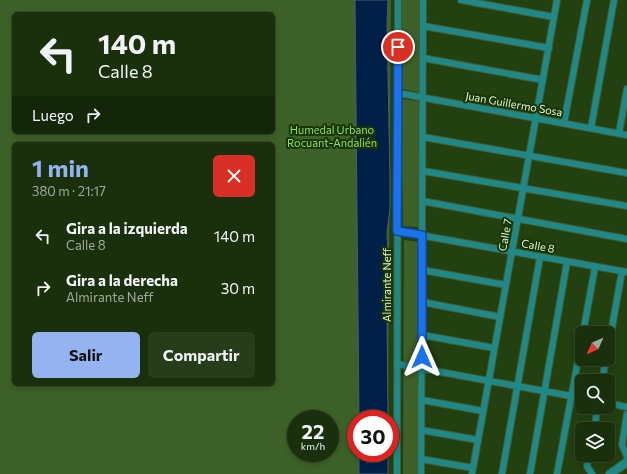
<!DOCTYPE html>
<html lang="es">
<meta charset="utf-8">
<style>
:root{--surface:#1a300c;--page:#273c1a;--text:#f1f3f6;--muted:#9fa99d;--line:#384b2d;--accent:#95b2f1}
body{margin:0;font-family:Commissioner,sans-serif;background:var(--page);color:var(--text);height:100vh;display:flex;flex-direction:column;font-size:15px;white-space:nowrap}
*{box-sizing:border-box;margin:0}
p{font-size:13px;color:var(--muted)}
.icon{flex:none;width:22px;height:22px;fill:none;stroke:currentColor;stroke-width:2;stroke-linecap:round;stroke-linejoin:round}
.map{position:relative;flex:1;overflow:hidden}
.drawer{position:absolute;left:12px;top:142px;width:263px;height:244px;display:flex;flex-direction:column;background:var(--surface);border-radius:6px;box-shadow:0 2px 6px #0003,0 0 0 1px var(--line)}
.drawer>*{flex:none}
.hud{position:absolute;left:12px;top:12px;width:263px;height:122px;border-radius:6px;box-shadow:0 2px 6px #0003,0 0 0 1px var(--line);background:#1a300c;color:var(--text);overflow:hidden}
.needle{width:26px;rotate:225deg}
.controls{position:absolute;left:575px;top:326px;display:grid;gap:8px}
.controls a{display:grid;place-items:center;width:40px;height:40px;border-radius:6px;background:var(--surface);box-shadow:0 2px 6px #0003,0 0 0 1px var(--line);font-size:20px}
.speed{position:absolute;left:287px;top:410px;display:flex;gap:8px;font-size:20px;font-weight:700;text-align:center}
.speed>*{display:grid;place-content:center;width:52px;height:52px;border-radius:50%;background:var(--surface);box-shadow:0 2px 6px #0003,0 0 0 1px var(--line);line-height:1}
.speed small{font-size:10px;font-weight:400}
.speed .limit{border:6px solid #d22;background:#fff;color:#111}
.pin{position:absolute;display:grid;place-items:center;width:34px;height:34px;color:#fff;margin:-17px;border:2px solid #fff;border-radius:50%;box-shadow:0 1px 4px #0007}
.me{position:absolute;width:44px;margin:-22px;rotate:0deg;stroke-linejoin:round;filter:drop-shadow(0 0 3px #0008)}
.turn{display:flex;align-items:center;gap:14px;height:84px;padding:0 20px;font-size:18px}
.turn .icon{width:52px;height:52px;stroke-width:2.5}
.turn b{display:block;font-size:28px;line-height:34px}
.then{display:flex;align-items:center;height:38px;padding:0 20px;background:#0003;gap:8px;font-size:15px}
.round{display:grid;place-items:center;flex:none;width:42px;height:42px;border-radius:6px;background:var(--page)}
.headline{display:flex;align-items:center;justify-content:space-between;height:68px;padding:0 20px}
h1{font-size:24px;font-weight:700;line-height:30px;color:var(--accent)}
.cta{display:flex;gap:8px;margin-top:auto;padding:8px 20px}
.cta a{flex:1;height:46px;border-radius:6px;background:var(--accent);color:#111;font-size:16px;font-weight:700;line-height:46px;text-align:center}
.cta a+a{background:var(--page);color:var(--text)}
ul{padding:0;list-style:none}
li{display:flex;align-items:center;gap:12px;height:52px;padding:0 20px}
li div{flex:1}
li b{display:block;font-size:15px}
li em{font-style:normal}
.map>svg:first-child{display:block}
</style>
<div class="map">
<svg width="627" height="474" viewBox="0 0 627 474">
<rect width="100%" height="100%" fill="#224010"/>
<!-- green -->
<path fill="#3d6129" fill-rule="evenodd" d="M0,0H391L388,419H356V453H388V474H0ZM14,14H273V132H14ZM14,144H273V384H14ZM296,419H330V453H296Z
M400,0H420V93L400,88Z
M401,99L419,101V227L403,226Z
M404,240L418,242L419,474H403Z"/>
<!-- water -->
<path fill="#012047" stroke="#445f72" d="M355,0H388L387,24L390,179V208L387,232L389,298L387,316L388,419H359Z
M359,453H388V474H359Z"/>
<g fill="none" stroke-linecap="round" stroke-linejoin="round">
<defs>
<path id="minor" d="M461,0L554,17
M423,26L549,48
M423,58L543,80
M398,93L627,135
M564,123L587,0
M591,128L614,0
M619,133L627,89
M423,137L627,173
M423,171L627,206
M422,201L627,239
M397,231L627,272
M422,270L506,285
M422,302L500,317
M583,333L595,267
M422,335L494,348
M608,350L622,271
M397,364L582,398
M602,381L606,359
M422,400L483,411
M608,403L627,407
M627,414L622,445L627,456
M594,429L598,407
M421,430L478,440
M589,455L587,466L592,474
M421,459L473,468
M397,474L398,0
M421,474L423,0
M472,474L557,0
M502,474L540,257
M530,474L567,262
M557,474L582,339"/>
<path id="tertiary" d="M610,474L627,462"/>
</defs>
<!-- minor casing -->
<use href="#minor" stroke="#405c30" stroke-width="8"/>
<!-- tertiary casing -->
<use href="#tertiary" stroke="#405c30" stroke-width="10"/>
<!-- minor -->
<use href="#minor" stroke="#218888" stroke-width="6"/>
<!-- tertiary -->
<use href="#tertiary" stroke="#218888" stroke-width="8"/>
</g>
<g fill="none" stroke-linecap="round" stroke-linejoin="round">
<defs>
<path id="route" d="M398,47L397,231L422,235V357"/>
</defs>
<!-- route casing -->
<use href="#route" stroke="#114b97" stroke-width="10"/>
<!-- route -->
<use href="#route" stroke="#1a73e8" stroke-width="7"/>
</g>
<g text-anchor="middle" stroke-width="4" stroke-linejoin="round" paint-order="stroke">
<!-- street labels -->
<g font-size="11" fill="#e0f2d7" stroke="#183504">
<text transform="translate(514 104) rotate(10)" y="4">Juan Guillermo Sosa</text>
<text transform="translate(505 235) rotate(-80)" y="4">Calle 7</text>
<text transform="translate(538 246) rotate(10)" y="4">Calle 8</text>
<text transform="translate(387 285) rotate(-90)" y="4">Almirante Neff</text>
</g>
<!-- park labels -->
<g font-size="11" fill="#91dc68" stroke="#183504">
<text x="332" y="134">Humedal Urbano<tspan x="332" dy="13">Rocuant-Andalién</tspan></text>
</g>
</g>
</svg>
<div class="controls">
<a><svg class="needle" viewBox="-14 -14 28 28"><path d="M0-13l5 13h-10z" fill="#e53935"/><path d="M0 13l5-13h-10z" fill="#9fa99d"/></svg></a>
<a><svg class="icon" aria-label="search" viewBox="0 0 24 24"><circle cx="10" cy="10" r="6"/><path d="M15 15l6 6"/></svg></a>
<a><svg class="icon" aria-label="layers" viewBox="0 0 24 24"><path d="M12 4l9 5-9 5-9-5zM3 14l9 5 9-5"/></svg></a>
</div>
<div class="speed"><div>22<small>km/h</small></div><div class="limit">30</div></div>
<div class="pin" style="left:398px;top:47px;background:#d93025"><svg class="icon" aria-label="arrive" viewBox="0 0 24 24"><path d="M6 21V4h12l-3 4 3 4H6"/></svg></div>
<svg class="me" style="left:422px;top:357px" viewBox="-20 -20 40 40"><path d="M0-17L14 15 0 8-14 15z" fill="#1a73e8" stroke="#fff" stroke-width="4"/></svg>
<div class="hud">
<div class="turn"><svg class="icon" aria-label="left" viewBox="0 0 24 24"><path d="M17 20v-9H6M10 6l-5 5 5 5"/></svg><div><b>140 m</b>Calle 8</div></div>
<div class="then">Luego<svg class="icon" aria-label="right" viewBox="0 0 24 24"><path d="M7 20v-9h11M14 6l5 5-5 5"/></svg></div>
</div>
<section class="drawer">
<div class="headline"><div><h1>1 min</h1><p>380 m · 21:17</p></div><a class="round" style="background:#d93025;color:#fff"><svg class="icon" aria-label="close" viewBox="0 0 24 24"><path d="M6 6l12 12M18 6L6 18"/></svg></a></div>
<ul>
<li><svg class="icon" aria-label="left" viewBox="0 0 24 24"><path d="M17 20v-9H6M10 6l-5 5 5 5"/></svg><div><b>Gira a la izquierda</b><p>Calle 8</p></div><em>140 m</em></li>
<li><svg class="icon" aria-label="right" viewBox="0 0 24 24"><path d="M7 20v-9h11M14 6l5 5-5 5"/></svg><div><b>Gira a la derecha</b><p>Almirante Neff</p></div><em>30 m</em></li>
</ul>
<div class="cta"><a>Salir</a><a>Compartir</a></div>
</section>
</div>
